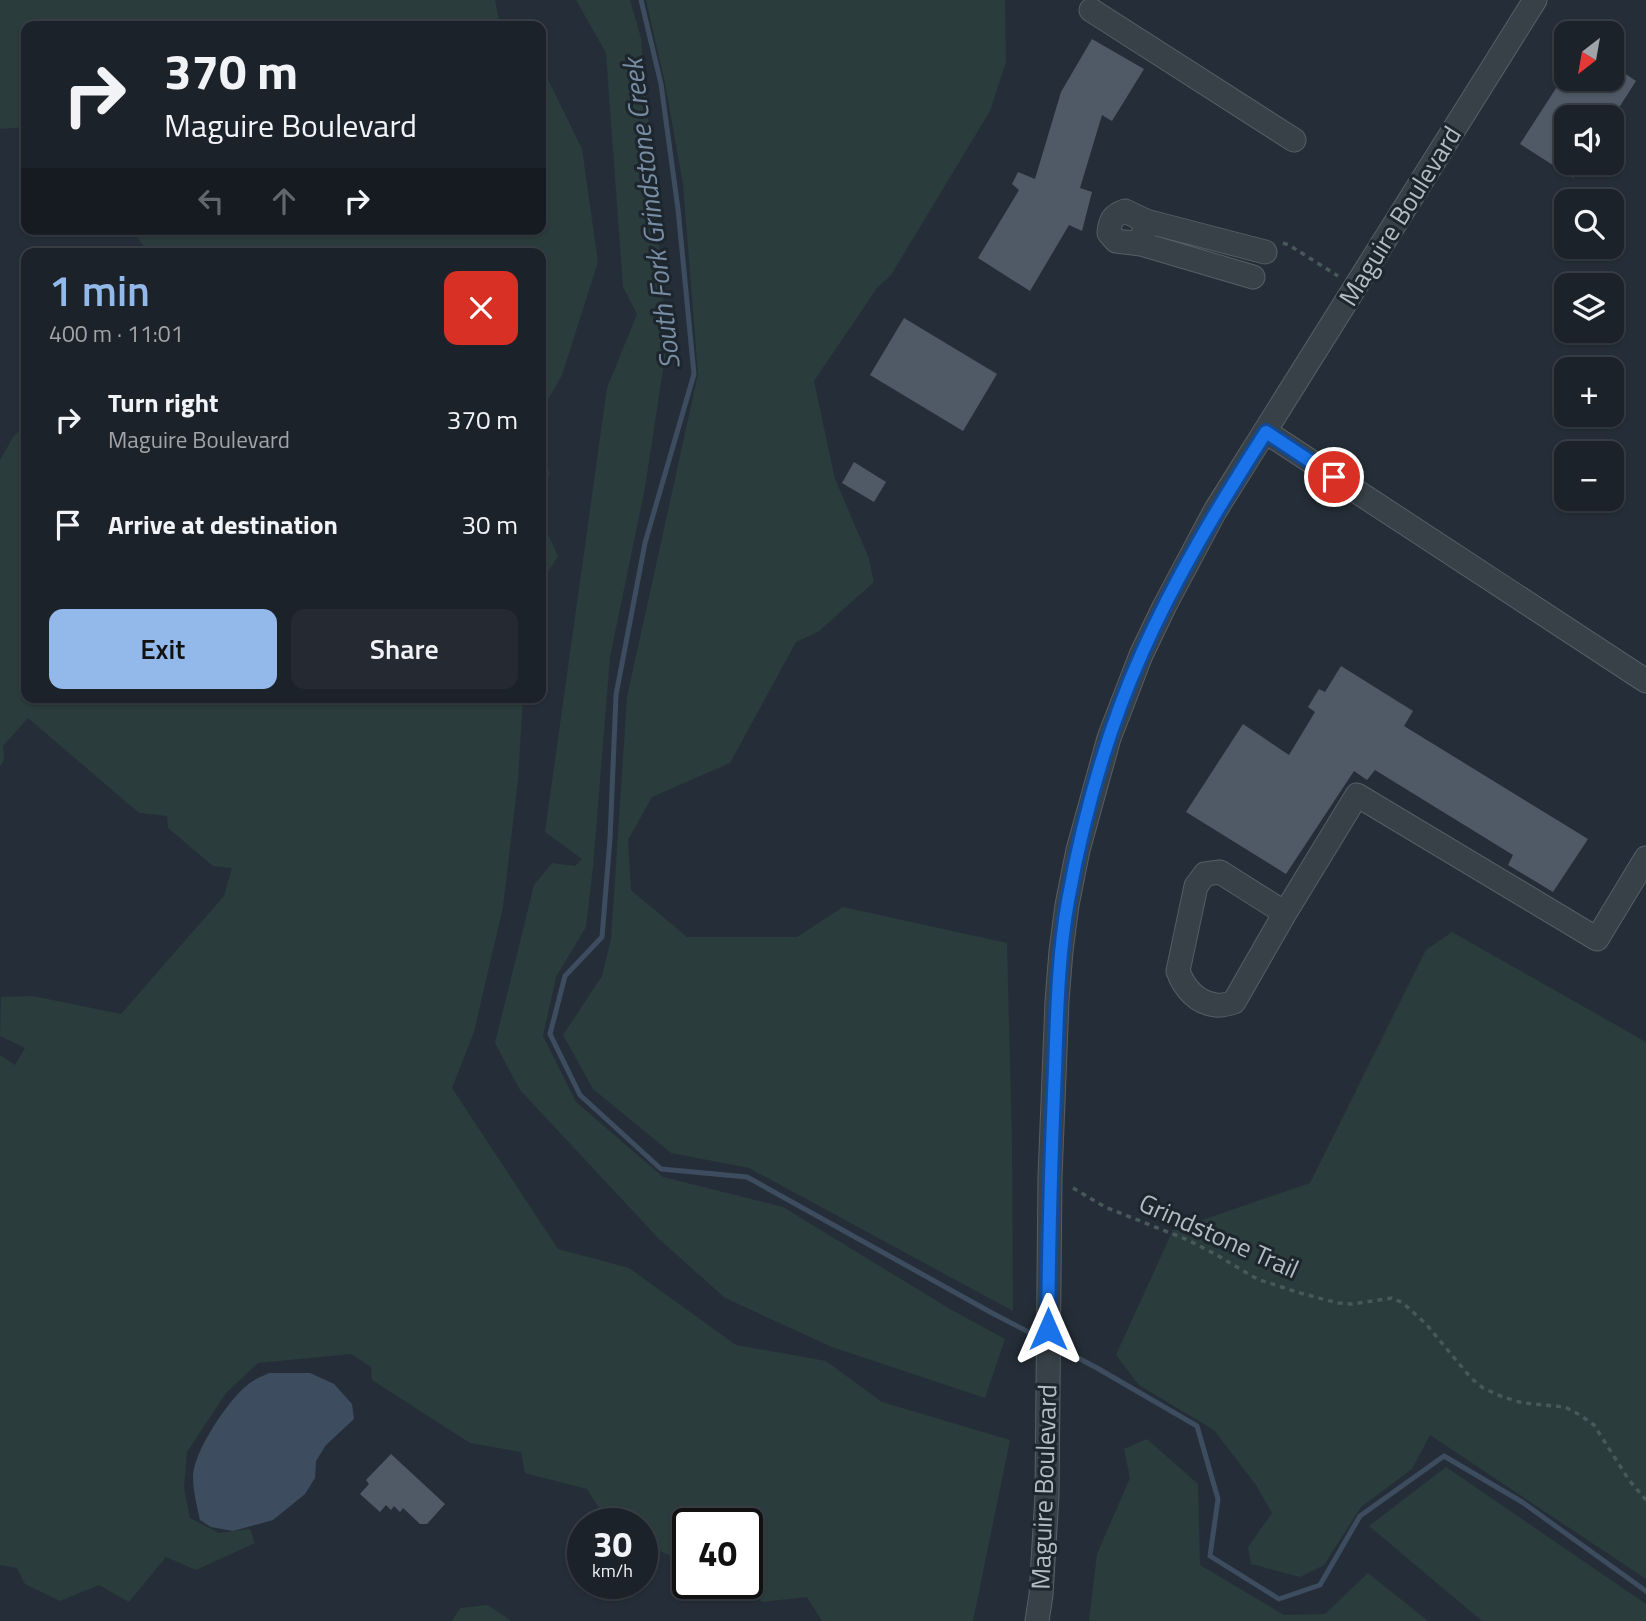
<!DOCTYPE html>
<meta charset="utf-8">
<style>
:root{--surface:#1c222a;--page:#252a32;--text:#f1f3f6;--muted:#a0a4a8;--line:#3a3f47;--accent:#92b9ea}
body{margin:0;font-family:"Titillium Web",sans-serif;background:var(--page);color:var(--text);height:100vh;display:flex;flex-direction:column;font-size:26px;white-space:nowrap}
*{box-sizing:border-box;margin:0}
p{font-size:23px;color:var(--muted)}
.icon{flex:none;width:38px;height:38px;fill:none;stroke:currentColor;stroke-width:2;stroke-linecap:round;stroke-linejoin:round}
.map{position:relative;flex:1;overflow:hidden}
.panel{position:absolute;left:21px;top:248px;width:525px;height:455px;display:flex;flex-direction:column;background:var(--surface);border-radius:14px;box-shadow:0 2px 5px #0004,0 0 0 2px var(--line)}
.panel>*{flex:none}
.guide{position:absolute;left:21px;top:21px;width:525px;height:214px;border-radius:14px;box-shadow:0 2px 5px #0004,0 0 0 2px var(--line);background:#1c222a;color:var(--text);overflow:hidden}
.needle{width:46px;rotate:211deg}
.controls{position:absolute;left:1554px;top:21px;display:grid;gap:14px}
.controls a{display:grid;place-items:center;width:70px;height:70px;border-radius:14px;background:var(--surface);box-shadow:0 2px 5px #0004,0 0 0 2px var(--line);font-size:35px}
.speed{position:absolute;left:567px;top:1508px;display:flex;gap:14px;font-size:35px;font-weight:700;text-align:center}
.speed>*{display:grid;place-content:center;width:91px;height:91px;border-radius:50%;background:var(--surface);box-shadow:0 2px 5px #0004,0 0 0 2px var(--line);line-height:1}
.speed small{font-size:18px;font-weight:400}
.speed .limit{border:4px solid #111;border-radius:10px;background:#fff;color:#111}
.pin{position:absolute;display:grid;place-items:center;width:60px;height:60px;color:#fff;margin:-30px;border:4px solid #fff;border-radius:50%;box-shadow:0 2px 7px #0007}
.me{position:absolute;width:77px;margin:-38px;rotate:0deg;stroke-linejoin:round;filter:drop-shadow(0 0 5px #0008)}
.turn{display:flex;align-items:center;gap:24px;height:147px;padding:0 28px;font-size:32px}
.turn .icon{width:91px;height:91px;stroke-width:2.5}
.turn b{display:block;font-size:49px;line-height:60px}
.lanes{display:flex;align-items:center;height:66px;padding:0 28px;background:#0003;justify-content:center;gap:35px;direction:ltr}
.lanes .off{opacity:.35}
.round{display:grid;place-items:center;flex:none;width:74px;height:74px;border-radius:14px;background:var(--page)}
.headline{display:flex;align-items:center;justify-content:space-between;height:119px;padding:0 28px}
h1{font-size:42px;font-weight:600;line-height:52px;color:var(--accent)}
.primary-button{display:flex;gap:14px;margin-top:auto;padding:14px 28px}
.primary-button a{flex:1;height:80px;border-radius:14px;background:var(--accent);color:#111;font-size:28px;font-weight:600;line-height:80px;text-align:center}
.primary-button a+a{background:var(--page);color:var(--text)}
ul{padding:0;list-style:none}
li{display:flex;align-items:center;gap:21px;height:105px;padding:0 28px}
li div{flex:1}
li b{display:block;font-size:26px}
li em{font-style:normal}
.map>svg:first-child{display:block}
</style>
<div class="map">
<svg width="1646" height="1621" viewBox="0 0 1646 1621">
<rect width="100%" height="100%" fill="#252e38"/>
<!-- green -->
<path fill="#2a3c3b" d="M0,0H495L500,26H26V127L0,129Z
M576,0H630L641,38L667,343L645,488L610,657L593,868L586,927L556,977L543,1036L576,1102L663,1177L783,1207L950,1309L1005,1339L985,1398L832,1347L725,1298L659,1239L520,1090L495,1043L534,885L552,863L575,866L582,859L545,832L607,388L637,314L623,287L606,53Z
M646,0H1005L1006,62L990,111L891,275L877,288L814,381L835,479L868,556L874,582L818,632L796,642L730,763L652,797L628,840L631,890L687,937H797L843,907L1007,943L1012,1143L1013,1311L749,1168L671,1153L593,1089L563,1035L602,976L611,939L627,697L698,374L683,184L665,83Z
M541,65L582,149L598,262L562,375L541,412V254H150L131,229H541Z
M26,425V698H523L518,780L503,907L474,1032L452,1088L558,1249L629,1268L736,1345L826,1361L882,1402L1010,1440L973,1621H822L807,1597L761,1602L747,1573V1524H688V1562L680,1560L642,1543V1524H609L587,1489L525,1473L521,1452L470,1443L372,1380L371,1367L351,1354L258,1363L226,1393L187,1452L184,1488L190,1518L219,1533L250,1529L255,1543L196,1570L166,1557L129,1602L99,1585L60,1601L25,1584L17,1568L0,1565V1055L15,1065L25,1048L0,1036L1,997L33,996L121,1014L224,896L232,868L213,866L168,828L167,816L139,813L28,718L3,746L4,760L0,767V460L13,437Z
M541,451L550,473L541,493Z
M541,520L558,556L541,583Z
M1452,932L1646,1042V1579L1430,1435L1412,1469L1361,1507L1324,1565L1300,1577L1251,1564L1248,1547L1272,1513L1256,1485L1214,1430L1139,1385L1116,1355L1173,1230L1310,1183L1426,950Z
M1147,1439L1198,1484L1200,1565L1284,1615L1325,1614L1368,1573L1428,1621H1089L1097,1554L1130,1478L1124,1449Z
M1446,1467L1646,1604V1621H1482L1369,1526Z
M488,1605L511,1621H452L460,1608Z"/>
<!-- water -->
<path fill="#3d4d5f" d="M269,1373H310L334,1384L352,1404L354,1419L326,1445L316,1461L315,1478L305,1494L273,1520L233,1531L211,1527L200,1520C197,1506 193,1491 193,1476C194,1451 229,1398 250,1383C255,1379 263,1376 269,1373Z"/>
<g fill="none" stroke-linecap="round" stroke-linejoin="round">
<!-- stream -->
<path stroke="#3d4d5f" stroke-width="5" d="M641,0L661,84L678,209L694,374L645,543L616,695L610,839L602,937L565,976L550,1034L580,1095L661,1169L747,1177L992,1313L1042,1339
M1054,1345L1097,1368L1197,1426L1218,1499L1210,1556L1279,1599L1320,1585L1360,1516L1444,1456L1522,1502L1646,1591"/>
</g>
<!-- building -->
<path fill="#505a66" d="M1092,39L1144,69L1112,121L1102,115L1080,188L1092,192L1082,231L1069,225L1030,291L978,258L1019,190L1012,184L1018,172L1035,179L1061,92Z
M1612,65L1636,81L1613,117H1566V163H1583L1573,178L1520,144L1562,79H1612Z
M904,318L997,374L963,431L870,375Z
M854,462L886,482L874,502L842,483Z
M1341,666L1413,711L1404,726L1588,839L1553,892L1508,865L1513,855L1375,770L1367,780L1354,771L1286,874L1186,812L1243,724L1289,755L1315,712L1308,707L1319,689L1325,692Z
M391,1454L445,1504L427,1524H420L403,1508L400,1512L394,1506L391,1510L386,1505L380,1512L360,1494L369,1484L366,1480Z"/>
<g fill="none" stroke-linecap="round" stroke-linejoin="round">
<defs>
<path id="minor" d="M1091,10L1294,140
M1141,244L1116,241L1109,233C1110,220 1113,215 1125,211L1146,221
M1253,277L1141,244L1146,221L1265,252
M1266,432L1646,681
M1285,913L1220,872L1205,874L1196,886L1178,971C1184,988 1197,1003 1216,1005C1222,1006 1228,1004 1234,1002L1285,913L1357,795L1597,939L1646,858
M1037,1621L1041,1595L1047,1495L1050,1177L1057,1001L1061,951L1067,905L1078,850L1109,738L1141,655L1164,607L1215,511L1535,0"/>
</defs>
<!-- minor casing -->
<use href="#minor" stroke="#565e66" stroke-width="25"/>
<!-- path -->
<path stroke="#48595a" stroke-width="3.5" stroke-dasharray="5 5" stroke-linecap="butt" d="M1283,243L1289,245L1338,276
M1073,1188L1105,1207L1188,1240L1215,1254L1257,1279L1300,1293L1338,1303L1352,1304L1392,1298L1403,1303L1426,1324L1471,1378L1483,1388L1503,1397L1523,1403L1565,1407L1580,1415L1594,1425L1629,1480L1646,1500"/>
<!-- minor -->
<use href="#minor" stroke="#384048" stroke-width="23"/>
</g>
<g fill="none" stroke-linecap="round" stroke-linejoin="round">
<defs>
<path id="route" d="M1048,1329C1049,1243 1051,1157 1055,1070C1057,1014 1058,957 1068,901C1083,818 1107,731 1142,653C1176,576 1220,504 1266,432L1334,477"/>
</defs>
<!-- route casing -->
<use href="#route" stroke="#114b97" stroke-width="18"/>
<!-- route -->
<use href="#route" stroke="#1a73e8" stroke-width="12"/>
</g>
<g text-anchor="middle" stroke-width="6" stroke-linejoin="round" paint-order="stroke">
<!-- street labels -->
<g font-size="26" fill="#b3bbc4" stroke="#1d252d">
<text transform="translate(1400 216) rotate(-58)" y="9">Maguire Boulevard</text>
<text transform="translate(1219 1236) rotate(24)" y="9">Grindstone Trail</text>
<text transform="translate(1044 1487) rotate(-88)" y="9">Maguire Boulevard</text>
</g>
<!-- water labels -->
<g font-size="28" font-style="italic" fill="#788da4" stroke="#1d252d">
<text transform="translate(651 214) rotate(-97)" y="10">South Fork Grindstone Creek</text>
</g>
</g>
</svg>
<div class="controls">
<a><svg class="needle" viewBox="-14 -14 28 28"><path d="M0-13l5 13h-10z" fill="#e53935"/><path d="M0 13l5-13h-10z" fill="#a0a4a8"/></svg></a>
<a><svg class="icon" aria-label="sound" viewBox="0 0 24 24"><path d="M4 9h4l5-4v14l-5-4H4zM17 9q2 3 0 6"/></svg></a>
<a><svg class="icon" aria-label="search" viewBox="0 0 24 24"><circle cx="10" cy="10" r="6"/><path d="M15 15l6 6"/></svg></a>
<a><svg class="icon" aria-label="layers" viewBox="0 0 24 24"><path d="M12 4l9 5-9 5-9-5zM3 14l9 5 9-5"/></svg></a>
<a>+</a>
<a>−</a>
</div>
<div class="speed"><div>30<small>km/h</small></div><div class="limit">40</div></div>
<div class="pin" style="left:1334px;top:477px;background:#d93025"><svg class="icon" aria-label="arrive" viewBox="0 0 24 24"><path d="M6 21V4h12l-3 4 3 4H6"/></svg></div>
<svg class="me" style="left:1048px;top:1329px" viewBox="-20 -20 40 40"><path d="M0-17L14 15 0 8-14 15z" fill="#1a73e8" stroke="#fff" stroke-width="4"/></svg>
<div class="guide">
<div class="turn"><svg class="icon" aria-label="right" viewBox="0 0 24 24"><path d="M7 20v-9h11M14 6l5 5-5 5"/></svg><div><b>370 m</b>Maguire Boulevard</div></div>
<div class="lanes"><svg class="icon off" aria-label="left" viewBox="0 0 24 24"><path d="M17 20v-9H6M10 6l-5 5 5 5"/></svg><svg class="icon off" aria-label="ahead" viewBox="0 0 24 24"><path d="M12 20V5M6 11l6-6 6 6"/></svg><svg class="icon" aria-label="right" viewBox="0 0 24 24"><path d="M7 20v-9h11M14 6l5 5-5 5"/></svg></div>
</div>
<section class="panel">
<div class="headline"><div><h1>1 min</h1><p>400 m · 11:01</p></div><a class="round" style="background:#d93025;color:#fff"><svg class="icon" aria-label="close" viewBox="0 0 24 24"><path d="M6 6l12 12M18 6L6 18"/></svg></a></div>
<ul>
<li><svg class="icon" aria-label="right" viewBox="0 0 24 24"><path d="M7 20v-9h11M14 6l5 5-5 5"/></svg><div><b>Turn right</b><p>Maguire Boulevard</p></div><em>370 m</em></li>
<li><svg class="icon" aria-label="arrive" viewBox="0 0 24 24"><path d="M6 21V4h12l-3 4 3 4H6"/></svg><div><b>Arrive at destination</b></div><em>30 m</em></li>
</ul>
<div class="primary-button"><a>Exit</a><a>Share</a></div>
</section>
</div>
